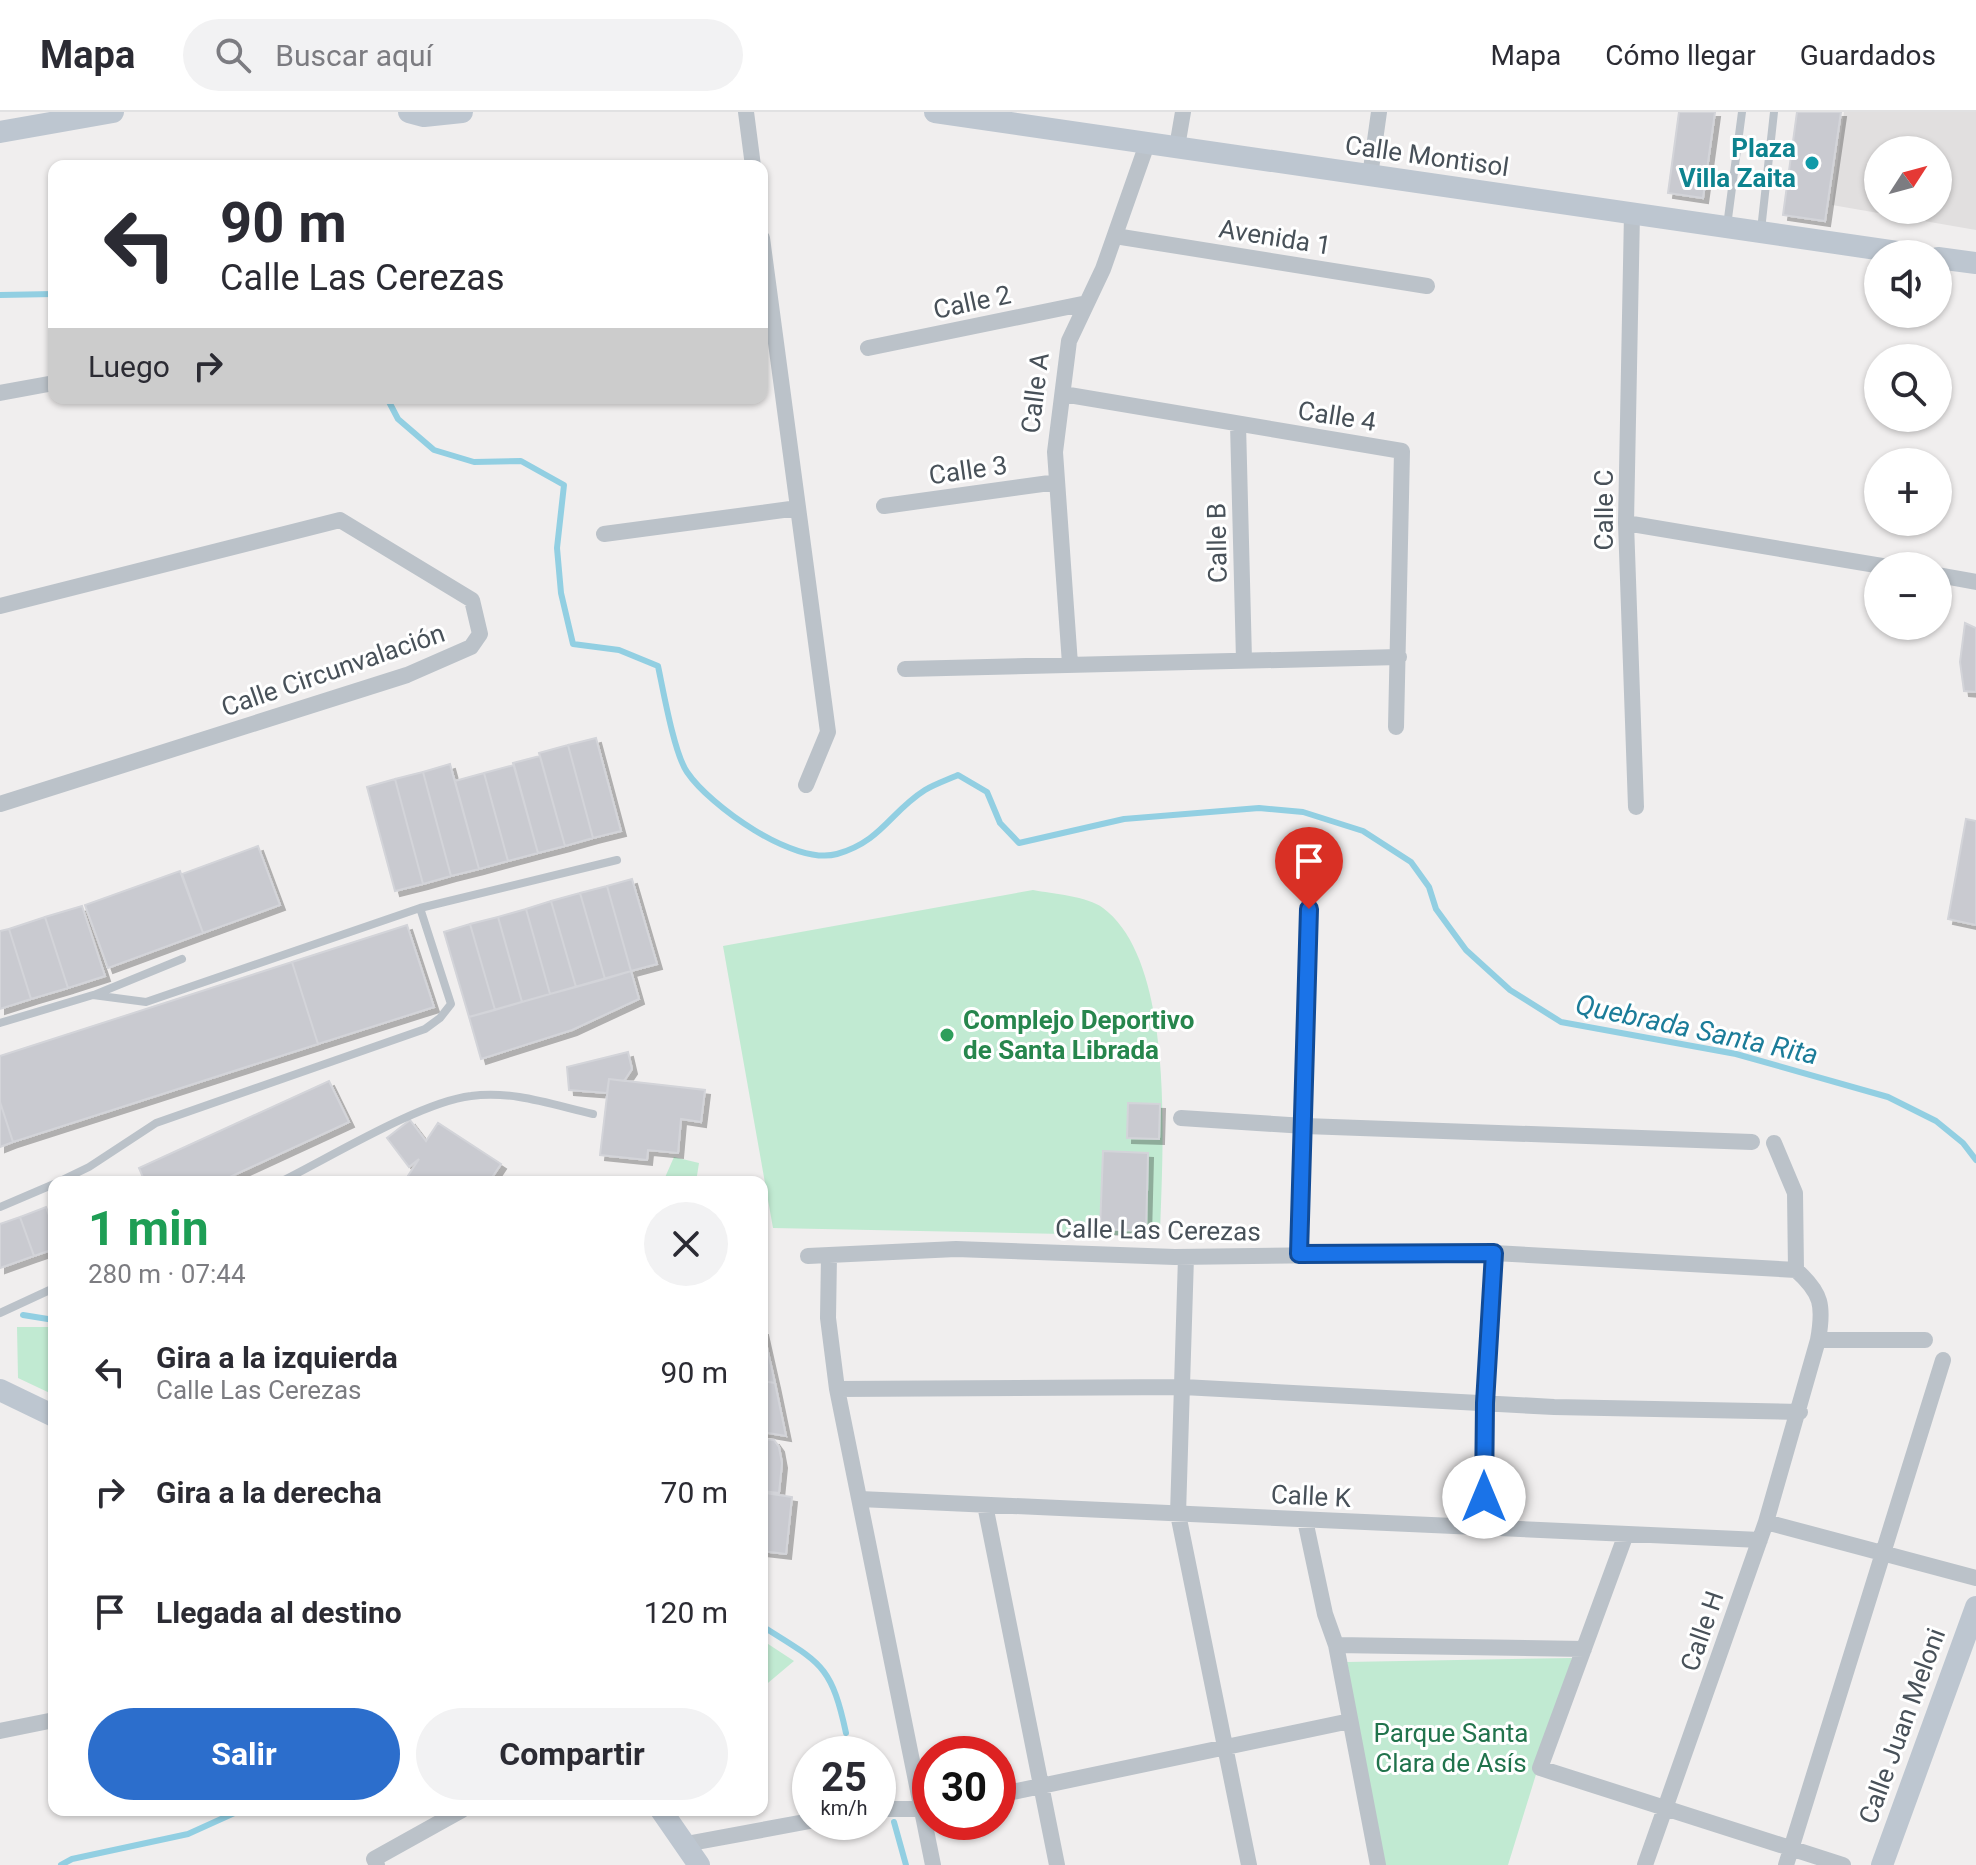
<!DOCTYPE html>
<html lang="es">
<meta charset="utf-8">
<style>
:root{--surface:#fff;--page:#f2f2f3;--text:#2b2b33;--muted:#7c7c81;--line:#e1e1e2;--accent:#2c6ecc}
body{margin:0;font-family:Roboto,sans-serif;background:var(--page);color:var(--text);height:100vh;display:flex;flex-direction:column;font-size:30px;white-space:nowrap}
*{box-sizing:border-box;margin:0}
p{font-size:26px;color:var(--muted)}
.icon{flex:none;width:44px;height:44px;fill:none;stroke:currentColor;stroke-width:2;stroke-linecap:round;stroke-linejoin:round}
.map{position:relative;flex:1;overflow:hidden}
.side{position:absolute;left:48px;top:1064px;width:720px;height:640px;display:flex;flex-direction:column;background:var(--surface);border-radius:16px;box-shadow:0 2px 6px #0004}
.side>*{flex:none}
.guide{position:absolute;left:48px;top:48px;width:720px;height:244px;border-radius:16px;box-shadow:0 2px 6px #0004;background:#fff;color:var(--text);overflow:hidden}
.needle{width:52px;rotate:54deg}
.tools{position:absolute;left:1864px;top:24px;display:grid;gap:16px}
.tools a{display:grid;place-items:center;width:88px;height:88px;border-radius:50%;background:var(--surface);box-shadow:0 2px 6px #0004;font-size:40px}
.speed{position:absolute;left:792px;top:1624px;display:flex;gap:16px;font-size:40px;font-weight:700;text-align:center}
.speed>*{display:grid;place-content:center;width:104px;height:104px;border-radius:50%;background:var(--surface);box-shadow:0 2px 6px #0004;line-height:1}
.speed small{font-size:20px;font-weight:400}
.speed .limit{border:12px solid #d22;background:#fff;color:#111}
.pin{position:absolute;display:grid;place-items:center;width:68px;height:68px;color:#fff;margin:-82px -34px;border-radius:50% 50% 50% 0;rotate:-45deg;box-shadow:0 0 8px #0007}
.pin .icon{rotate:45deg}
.me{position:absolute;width:88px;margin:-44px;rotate:0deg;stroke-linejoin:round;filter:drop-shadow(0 0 6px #0008)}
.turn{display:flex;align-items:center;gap:28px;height:168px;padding:0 40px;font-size:36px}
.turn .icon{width:104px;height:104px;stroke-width:2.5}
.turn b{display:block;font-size:56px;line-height:68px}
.then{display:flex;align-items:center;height:76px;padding:0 40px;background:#0003;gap:16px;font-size:30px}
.round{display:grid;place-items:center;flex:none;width:84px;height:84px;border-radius:42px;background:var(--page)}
.head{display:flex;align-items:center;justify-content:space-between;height:136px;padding:0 40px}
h1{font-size:48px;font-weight:700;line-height:60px;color:#1e9e55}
.button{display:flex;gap:16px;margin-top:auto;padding:16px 40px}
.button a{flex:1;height:92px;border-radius:48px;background:var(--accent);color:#fff;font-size:32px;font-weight:700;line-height:92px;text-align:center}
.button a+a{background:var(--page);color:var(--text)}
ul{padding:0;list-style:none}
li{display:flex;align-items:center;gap:24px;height:120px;padding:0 40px}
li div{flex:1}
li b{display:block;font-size:30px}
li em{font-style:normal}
header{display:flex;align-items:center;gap:48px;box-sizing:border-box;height:112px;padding:0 40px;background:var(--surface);border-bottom:2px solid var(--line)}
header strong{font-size:38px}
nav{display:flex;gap:44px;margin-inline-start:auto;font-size:28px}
.search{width:560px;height:72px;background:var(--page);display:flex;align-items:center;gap:20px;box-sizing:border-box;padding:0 28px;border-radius:44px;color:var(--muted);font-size:30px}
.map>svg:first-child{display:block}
</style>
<header>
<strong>Mapa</strong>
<div class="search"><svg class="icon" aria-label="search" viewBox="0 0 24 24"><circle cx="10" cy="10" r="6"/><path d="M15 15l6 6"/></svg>Buscar aquí</div>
<nav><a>Mapa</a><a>Cómo llegar</a><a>Guardados</a></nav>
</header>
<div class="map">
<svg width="1976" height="1753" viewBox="0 0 1976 1753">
<defs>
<filter id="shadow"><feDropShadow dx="5" dy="5" stdDeviation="0" flood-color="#0004"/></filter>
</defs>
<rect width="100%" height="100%" fill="#f0eeee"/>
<!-- education -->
<path fill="#e1dfdf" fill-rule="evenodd" d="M1844,0H1976V118L1832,93ZM1878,38H1938V98H1878Z"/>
<!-- green -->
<path fill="#c1ead2" d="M1033,778C1053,782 1087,784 1103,796C1177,851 1162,1042 1160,1124L773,1116L723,834Z
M674,1045L699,1051L696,1070H663Z
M17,1215H54V1283L18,1266Z
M762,1528L794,1549L762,1576Z
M1572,1546L1508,1753H1382L1347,1550Z"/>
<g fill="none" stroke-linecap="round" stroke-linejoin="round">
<!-- stream -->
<path stroke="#92cfe2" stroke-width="6" d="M0,183L54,182
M387,286L398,307L434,338L474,350L521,349L564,373L557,436L561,481L573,532L619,538L658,554C663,577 674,641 687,660C710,694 794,754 837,742C882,729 890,700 925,678C935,672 947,668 958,663L987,680L1000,711L1019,731L1124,707L1259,696L1303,700L1363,719L1411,750L1429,775L1436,797L1466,838L1510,878L1561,910L1736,942L1888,985L1936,1009L1963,1031L1976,1048
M23,1203L54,1208
M762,1514C820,1551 831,1551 846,1621
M894,1710L906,1753
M61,1753L72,1747L188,1722L241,1698"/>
</g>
<!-- building -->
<path fill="#c9cad0" stroke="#d3d4d9" stroke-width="2" filter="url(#shadow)" d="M1679,0H1715L1703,86L1668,81Z
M1797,0H1841L1825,109L1783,103Z
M1965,511L1976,516V580L1964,579L1960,550Z
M596,626L621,719L593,726L568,633Z
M568,633L593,726L565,734L539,641Z
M540,644L565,734L538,741L513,651Z
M450,652L479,757L451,764L423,660Z
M514,653L538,741L508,749L484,661Z
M423,660L451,764L423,772L395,667Z
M484,661L508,749L479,757L455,669Z
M395,667L423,772L395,779L367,675Z
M1966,707L1976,709V813L1948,807Z
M258,734L280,793L203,821L182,762Z
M180,759L203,821L108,856L85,793Z
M632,767L657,852L631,859L607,774Z
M607,774L631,859L605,867L580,781Z
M580,781L605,867L576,875L551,789Z
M551,789L576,875L550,882L526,797Z
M82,794L105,864L68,876L45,805Z
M526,797L550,882L522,890L498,805Z
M45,805L68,876L31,887L9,817Z
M498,805L522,890L495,898L470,812Z
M470,812L495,898L469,905L444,820Z
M407,813L434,895L318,932L292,850Z
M9,817L31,887L0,897V819Z
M292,850L318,932L13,1030L0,990V944Z
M631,859L639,887L572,918L481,947L469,905Z
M628,940L632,957L624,969L609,967L607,981L569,978L567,955Z
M609,967L705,978L701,1010L681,1007L678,1041L648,1038L647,1048L600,1043Z
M329,969L349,1010L219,1070H145L139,1056Z
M0,990L13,1030L0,1035Z
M1128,991L1160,992L1159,1027L1127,1026Z
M410,1008L426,1029L438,1011L501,1052L489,1070H404L419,1047L409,1055L387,1026Z
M1103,1039L1148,1041L1146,1119L1100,1117Z
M46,1095L54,1117V1137L34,1144L20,1105Z
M20,1105L34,1144L0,1156V1112Z
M762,1218H763L775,1271L762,1269Z
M762,1269L775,1271L786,1324L762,1320Z
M762,1327L774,1328L779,1335L782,1351L779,1381L762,1379Z
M765,1381L792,1385L786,1442L762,1439Z"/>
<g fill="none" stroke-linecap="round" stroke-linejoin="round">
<!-- lane -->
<path stroke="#bbc2c9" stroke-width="8" d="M1727,114L1742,0
M1761,118L1774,0
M94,883L182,847
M0,911L93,883L146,890L420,796L617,748
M58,1070L89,1055L156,1011L425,917L440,906L451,892L420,796
M280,1070C329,1046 420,990 471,984C512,978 553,993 593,1002
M0,1095L54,1072
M0,1201L54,1176"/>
<!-- street -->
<path stroke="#bbc2c9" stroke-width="16" d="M746,0L753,54
M1177,35L1183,0
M1370,64L1379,0
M1632,101L1626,411L1636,695
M1115,124L1427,174
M762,126L828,620L806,673
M868,236L1087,191
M0,281L54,271
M1063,282L1402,339L1396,615
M1238,312L1244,548
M884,394L1057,370
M1626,411L1882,454
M604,422L798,396
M1938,463L1976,470
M0,494L340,408L472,488L480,522L471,535L407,563L0,692
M1070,552L1055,340L1069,229L1103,157L1147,32
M905,557L1399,545
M1181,1006L1305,1014L1752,1030
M1299,1142L1309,797
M808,1144L956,1137L1175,1145L1494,1141L1796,1158
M829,1144L828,1206L837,1277L933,1753
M1186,1145L1178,1402L1249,1753
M1818,1228H1925
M837,1277L1183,1275L1554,1295L1800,1300
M860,1387L1760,1428
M985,1393L1057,1753
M1305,1408L1325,1502L1336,1533L1378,1753
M1766,1410L1976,1466
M1484,1416L1485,1291L1494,1141
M1626,1422L1540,1656L1843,1753
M1336,1533L1584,1537
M0,1619L54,1608
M998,1683L1350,1609
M878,1697H928
M686,1732L810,1709
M377,1753L374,1747L462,1698
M1645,1753L1766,1410L1818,1228C1824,1194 1822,1181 1796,1158L1795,1081L1774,1031
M1786,1753L1943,1248"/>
<!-- secondary -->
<path stroke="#bdc6d0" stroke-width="22" d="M409,0L424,4L462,0
M935,0L1911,142
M0,20L113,0
M1938,146L1976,151
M0,1278L54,1304
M661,1698L699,1753
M1882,1753L1976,1495"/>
</g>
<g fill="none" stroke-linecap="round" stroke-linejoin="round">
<defs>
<path id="route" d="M1309,797L1299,1142L1494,1141L1485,1291L1484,1385"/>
</defs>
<!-- route casing -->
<use href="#route" stroke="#114b97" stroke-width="20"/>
<!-- route -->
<use href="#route" stroke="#1a73e8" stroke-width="14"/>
</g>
<!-- markers -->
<circle fill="#0f9aa8" stroke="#fff" stroke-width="3" cx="1812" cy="51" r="8"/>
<circle fill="#2e9e5b" stroke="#fff" stroke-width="3" cx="947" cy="923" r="8"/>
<g text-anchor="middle" stroke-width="6" stroke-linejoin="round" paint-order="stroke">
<!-- culture labels -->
<g font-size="26" font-weight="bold" fill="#0d838f" stroke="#fff" text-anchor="end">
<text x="1796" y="45">Plaza<tspan x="1796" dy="30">Villa Zaita</tspan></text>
</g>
<!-- street labels -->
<g font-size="26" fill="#485159" stroke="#fff">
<text transform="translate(1427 44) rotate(8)" y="9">Calle Montisol</text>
<text transform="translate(1275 125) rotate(9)" y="9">Avenida 1</text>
<text transform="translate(972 190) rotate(-12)" y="9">Calle 2</text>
<text transform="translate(1035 281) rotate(-83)" y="9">Calle A</text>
<text transform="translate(1337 304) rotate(9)" y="9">Calle 4</text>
<text transform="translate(968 358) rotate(-8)" y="9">Calle 3</text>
<text transform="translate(1604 398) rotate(-90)" y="9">Calle C</text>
<text transform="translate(1217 431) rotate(-91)" y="9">Calle B</text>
<text transform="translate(333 558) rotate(-19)" y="9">Calle Circunvalación</text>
<text transform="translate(1158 1118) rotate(1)" y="9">Calle Las Cerezas</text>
<text transform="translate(1311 1384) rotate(3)" y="9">Calle K</text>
<text transform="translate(1702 1519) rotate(-71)" y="9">Calle H</text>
<text transform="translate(1902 1614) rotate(-70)" y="9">Calle Juan Meloni</text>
</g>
<!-- leisure labels -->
<g font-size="26" font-weight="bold" fill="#27864d" stroke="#fff" text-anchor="start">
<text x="963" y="917">Complejo Deportivo<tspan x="963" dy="30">de Santa Librada</tspan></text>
</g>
<!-- park labels -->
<g font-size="26" fill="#21734c" stroke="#fff">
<text x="1451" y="1630">Parque Santa<tspan x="1451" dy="30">Clara de Asís</tspan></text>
</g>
<!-- water labels -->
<g font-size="28" font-style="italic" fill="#1b7c99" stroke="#fff">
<text transform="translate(1697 917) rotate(12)" y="10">Quebrada Santa Rita</text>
</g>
</g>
</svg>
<div class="tools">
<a><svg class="needle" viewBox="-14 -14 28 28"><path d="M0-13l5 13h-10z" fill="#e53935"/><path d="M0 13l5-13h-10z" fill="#7c7c81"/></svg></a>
<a><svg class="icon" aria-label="sound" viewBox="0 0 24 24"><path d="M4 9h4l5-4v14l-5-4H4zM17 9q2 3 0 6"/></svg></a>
<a><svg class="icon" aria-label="search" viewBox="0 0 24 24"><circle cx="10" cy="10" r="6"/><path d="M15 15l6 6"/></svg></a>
<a>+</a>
<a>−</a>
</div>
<div class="speed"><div>25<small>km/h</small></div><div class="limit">30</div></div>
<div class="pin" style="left:1309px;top:797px;background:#d93025"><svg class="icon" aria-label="arrive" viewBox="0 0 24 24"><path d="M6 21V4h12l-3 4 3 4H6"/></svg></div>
<svg class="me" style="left:1484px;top:1385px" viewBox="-20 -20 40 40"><circle r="19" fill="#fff"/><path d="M0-13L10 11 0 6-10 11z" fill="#1a73e8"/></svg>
<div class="guide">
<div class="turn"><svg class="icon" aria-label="left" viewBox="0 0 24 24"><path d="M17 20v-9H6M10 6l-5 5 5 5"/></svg><div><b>90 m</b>Calle Las Cerezas</div></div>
<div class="then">Luego<svg class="icon" aria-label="right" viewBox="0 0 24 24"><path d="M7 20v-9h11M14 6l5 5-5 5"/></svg></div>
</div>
<section class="side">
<div class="head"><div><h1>1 min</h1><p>280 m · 07:44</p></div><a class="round"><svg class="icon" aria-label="close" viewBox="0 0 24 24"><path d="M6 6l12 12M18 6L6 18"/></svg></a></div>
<ul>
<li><svg class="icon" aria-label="left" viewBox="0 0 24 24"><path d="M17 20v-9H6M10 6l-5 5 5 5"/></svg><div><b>Gira a la izquierda</b><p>Calle Las Cerezas</p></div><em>90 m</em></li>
<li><svg class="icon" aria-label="right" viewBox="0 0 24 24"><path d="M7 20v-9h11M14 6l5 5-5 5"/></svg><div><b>Gira a la derecha</b></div><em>70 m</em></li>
<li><svg class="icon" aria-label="arrive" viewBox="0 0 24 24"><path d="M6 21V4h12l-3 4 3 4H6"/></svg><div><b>Llegada al destino</b></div><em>120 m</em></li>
</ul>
<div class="button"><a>Salir</a><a>Compartir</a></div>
</section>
</div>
